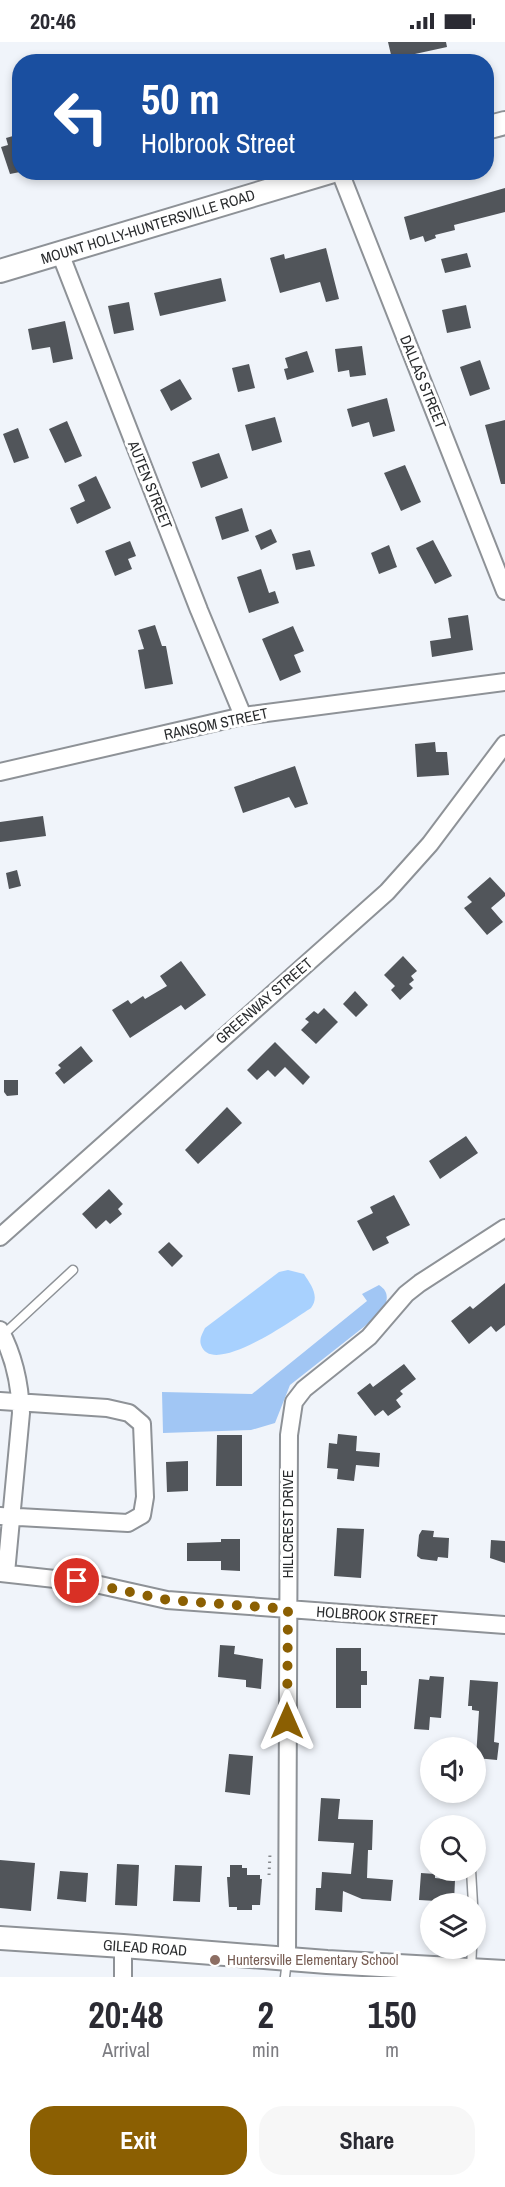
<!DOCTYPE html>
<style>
:root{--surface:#fff;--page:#f7f7f7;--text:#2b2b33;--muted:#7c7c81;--accent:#8b5f02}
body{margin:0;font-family:"Archivo Narrow",sans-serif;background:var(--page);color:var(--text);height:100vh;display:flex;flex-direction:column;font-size:22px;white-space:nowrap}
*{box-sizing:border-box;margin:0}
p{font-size:20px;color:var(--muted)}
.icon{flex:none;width:33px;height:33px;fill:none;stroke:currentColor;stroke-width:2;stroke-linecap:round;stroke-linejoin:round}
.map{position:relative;height:1935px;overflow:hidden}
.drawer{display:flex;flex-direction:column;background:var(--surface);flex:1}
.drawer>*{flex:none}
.banner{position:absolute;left:12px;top:12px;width:482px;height:126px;border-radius:24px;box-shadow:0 3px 9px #0003;background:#1a4fa0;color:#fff;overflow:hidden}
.controls{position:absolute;left:420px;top:1695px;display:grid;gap:12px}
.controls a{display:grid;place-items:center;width:66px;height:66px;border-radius:50%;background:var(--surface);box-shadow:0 3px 9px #0003;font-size:30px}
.pin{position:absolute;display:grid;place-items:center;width:51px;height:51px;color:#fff;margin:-26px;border:3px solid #fff;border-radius:50%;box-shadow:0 2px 6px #0007}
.me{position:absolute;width:66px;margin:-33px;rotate:0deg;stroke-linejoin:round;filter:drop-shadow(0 0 4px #0008)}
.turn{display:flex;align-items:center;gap:21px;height:126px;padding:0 30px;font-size:27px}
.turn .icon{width:78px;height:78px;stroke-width:2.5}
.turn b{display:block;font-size:42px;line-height:51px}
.eta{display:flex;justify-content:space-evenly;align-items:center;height:102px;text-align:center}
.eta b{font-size:36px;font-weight:700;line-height:42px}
.cta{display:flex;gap:12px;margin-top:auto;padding:12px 30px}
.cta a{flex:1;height:69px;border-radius:24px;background:var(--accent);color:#fff;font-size:24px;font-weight:700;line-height:69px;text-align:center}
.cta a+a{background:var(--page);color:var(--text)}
.status{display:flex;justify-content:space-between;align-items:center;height:42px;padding:0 30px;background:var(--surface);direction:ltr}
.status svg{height:16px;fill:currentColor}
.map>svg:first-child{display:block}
</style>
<div class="status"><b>20:46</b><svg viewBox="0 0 49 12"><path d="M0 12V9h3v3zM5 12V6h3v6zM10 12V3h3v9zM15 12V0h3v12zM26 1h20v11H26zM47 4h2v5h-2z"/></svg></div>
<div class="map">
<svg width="505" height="1935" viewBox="0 0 505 1935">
<rect width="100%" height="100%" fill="#f0f4fa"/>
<!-- forest -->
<path fill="#a1c6f4" d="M379,1243C390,1250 387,1258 384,1269L290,1343L275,1381L251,1388L163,1391L162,1350L252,1352L367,1259L362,1252Z"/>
<!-- water -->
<path fill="#a8d1fe" d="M288,1228L304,1232C311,1243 320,1254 311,1266C294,1277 212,1336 201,1303C199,1297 202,1292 205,1286L279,1230Z"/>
<!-- building -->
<path fill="#51555a" d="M388,0H446L447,5L392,17Z
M20,92V130L10,132L1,105L8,103L6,96Z
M505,146V170L454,183L455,188L435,193L436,196L425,200L423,194L410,198L404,175Z
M326,206L339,257L326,260L320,240L280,251L270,216L284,212L285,217Z
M467,211L471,225L445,231L441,217Z
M221,236L226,259L160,274L154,251Z
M129,260L134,288L114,292L108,264Z
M466,263L471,286L447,291L442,268Z
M65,279L73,317L53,321L50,305L32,308L28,287Z
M362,304L366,333L350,335L349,328L338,330L335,307Z
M307,309L314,330L287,338L284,327L288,326L285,316Z
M480,318L490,347L470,354L460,325Z
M249,322L255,346L238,350L232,326Z
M180,337L192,357L171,369L160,348Z
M387,356L395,389L373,395L369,380L352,385L347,367Z
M275,375L282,400L252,409L245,383Z
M505,378V442H501L485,383Z
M67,379L82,414L65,421L49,387Z
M18,386L29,416L14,421L3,392Z
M219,411L228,436L201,446L192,420Z
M405,423L421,460L401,469L384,431Z
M96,434L111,466L77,482L70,466L85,459L78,443Z
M242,466L249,489L222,498L215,475Z
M271,487L277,500L261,508L255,494Z
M433,498L452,534L435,542L416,506Z
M130,499L136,514L128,517L132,527L115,534L105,509Z
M389,503L397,525L379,532L371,511Z
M310,508L315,524L296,528L292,512Z
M261,527L269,551L275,549L279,561L249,571L237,535Z
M468,573L473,608L432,615L430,599L451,596L448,576Z
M155,583L162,604H166L173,642L145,647L138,608L144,607L138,588Z
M293,584L304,609L294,613L301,630L280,639L262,597Z
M435,700L436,710H447L449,733L417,735L415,702Z
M295,724L308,762L295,766L289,755L243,771L234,745Z
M43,774L46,794L0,800V780Z
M17,828L21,844L9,847L6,831Z
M490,835L505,851V854L491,866L503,880L487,893L464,866L472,860L467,855Z
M403,914L417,929L411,934L414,938L409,942L413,946L400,958L391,948L395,944L384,933Z
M181,919L206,953L185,968L181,963L130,996L112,968L128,958L131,962L143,954L145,957L167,944L160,934Z
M355,949L368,963L356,975L343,962Z
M324,966L338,980L316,1002L301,988L309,980L305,977L314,969L318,972Z
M275,1000L310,1035L303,1043L285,1025L275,1035L268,1028L257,1038L247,1028Z
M81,1004L93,1019L64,1042L55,1031L61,1026L58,1023Z
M4,1038H18V1053L7,1054L4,1050Z
M227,1065L242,1081L198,1122L185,1108Z
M466,1094L478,1111L440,1137L429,1119Z
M109,1147L123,1162L118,1167L122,1172L110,1182L106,1178L96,1187L82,1172Z
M394,1153L410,1183L386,1195L389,1201L373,1209L357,1179L373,1171L370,1165Z
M169,1200L183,1214L172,1225L158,1210Z
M505,1241V1283L496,1290L491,1284L469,1302L451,1279L470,1264L473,1267Z
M404,1322L416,1337L400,1349L403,1352L396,1358L401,1365L388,1374L383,1368L375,1374L357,1351L370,1341L373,1345Z
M338,1392L357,1394L356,1409L380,1411L379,1425L356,1423L354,1439L337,1437L338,1427L327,1426L329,1401L337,1402Z
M217,1393H242V1444H216Z
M188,1419V1449L167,1450L166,1420Z
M337,1486L364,1487L361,1536L334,1534Z
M422,1488L434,1489L433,1495L449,1496L448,1516L438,1515L437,1519L421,1517L417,1514L419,1493Z
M221,1497H240V1529L221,1528V1519H187V1501L221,1500Z
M491,1498L505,1499V1521L490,1516Z
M220,1603L235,1604L234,1612L263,1617L261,1647L246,1645V1638L218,1635Z
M336,1606H361V1629H367V1643H361V1666H336Z
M430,1634L444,1635L441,1676L430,1675L429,1688L414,1687L419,1637L429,1638Z
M470,1638L498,1640L494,1700L499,1701L497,1718L476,1716L479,1669L472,1668V1664H468Z
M229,1712L253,1714L250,1753L225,1750Z
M321,1756L340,1757L338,1777L373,1778L372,1808H368L367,1836L393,1838L391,1859L362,1857L343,1849L342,1870L315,1868L316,1846H321L322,1830L351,1832L354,1801L318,1799Z
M0,1818L35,1821L31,1869L0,1866Z
M117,1822L139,1823L137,1864L115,1863Z
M175,1823L202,1824L200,1860L173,1859Z
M230,1823H242V1826H247V1833H260V1837H262L260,1863H252V1868H237V1865H229L227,1835H230Z
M60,1829L88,1831L86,1860L57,1857Z
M421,1831L435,1832V1836L455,1838L454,1860L419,1858Z"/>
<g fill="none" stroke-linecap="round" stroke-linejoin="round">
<defs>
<path id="service" d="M3,1293L73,1228
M471,1828L473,1862
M471,1927L472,1906
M285,1935L287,1918"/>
<path id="minor" d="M340,130L505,549
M60,211L199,568L243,674
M0,730L243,674L505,640
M0,1195L387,850L430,802L505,702
M0,1288C14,1314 20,1341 21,1371L6,1531
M0,1359L107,1366L129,1371L142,1382L145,1455L142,1473L128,1481L0,1474
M0,1531L91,1541L167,1558L505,1583
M123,1904V1935
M287,1917L289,1393L294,1360L304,1347L369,1295L406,1252L420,1241L505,1186"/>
<path id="secondary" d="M486,86L505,81
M0,229L330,130
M0,1896L123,1904L327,1920L505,1930"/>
</defs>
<!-- service casing -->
<use href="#service" stroke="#8e9297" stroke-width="11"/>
<!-- minor casing -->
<use href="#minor" stroke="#8e9297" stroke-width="20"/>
<!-- secondary casing -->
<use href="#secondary" stroke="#8e9297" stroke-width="26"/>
<!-- path -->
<path stroke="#86898d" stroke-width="3" stroke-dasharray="1.5 4.5" stroke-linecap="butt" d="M269,1833L270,1812"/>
<!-- service -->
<use href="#service" stroke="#fff" stroke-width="8"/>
<!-- minor -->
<use href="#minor" stroke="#fff" stroke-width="16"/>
<!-- secondary -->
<use href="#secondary" stroke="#fff" stroke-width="22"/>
</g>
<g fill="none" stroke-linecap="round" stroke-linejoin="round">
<!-- route -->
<path stroke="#8b5f02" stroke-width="10" stroke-dasharray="0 18" d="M77,1539L168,1558L288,1567L287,1679"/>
</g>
<!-- markers -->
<circle fill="#8d6e63" stroke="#fff" stroke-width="2" cx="215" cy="1918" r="6"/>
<g text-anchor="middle" stroke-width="6" stroke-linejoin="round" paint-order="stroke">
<!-- street labels -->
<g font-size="15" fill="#2a2c2e" stroke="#fff">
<text transform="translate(148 185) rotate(-17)" y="5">MOUNT HOLLY-HUNTERSVILLE ROAD</text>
<text transform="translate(423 340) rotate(68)" y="5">DALLAS STREET</text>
<text transform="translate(150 443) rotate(68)" y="5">AUTEN STREET</text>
<text transform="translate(216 682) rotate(-12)" y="5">RANSOM STREET</text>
<text transform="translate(264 959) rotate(-41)" y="5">GREENWAY STREET</text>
<text transform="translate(288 1482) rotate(-90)" y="5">HILLCREST DRIVE</text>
<text transform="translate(377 1574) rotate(4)" y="5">HOLBROOK STREET</text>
<text transform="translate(145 1906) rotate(4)" y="5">GILEAD ROAD</text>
</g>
<!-- education labels -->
<g font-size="15" fill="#785e54" stroke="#fff" text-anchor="start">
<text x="227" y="1923">Huntersville Elementary School</text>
</g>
</g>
</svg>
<div class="controls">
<a><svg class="icon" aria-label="sound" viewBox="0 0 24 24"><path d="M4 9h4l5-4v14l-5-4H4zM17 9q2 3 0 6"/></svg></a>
<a><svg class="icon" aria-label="search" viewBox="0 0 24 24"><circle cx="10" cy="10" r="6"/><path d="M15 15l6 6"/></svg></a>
<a><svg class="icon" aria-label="layers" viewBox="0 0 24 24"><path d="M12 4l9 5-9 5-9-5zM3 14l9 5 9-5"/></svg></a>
</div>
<div class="pin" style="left:77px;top:1539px;background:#d93025"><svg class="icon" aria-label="arrive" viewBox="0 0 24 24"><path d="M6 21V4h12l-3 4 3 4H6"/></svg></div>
<svg class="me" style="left:287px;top:1679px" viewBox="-20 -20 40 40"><path d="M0-17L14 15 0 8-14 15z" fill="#8b5f02" stroke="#fff" stroke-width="4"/></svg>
<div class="banner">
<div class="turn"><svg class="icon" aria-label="left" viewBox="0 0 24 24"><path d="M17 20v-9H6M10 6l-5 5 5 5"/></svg><div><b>50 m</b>Holbrook Street</div></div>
</div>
</div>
<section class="drawer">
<div class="eta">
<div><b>20:48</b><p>Arrival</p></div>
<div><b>2</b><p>min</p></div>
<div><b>150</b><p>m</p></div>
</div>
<div class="cta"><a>Exit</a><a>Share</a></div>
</section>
